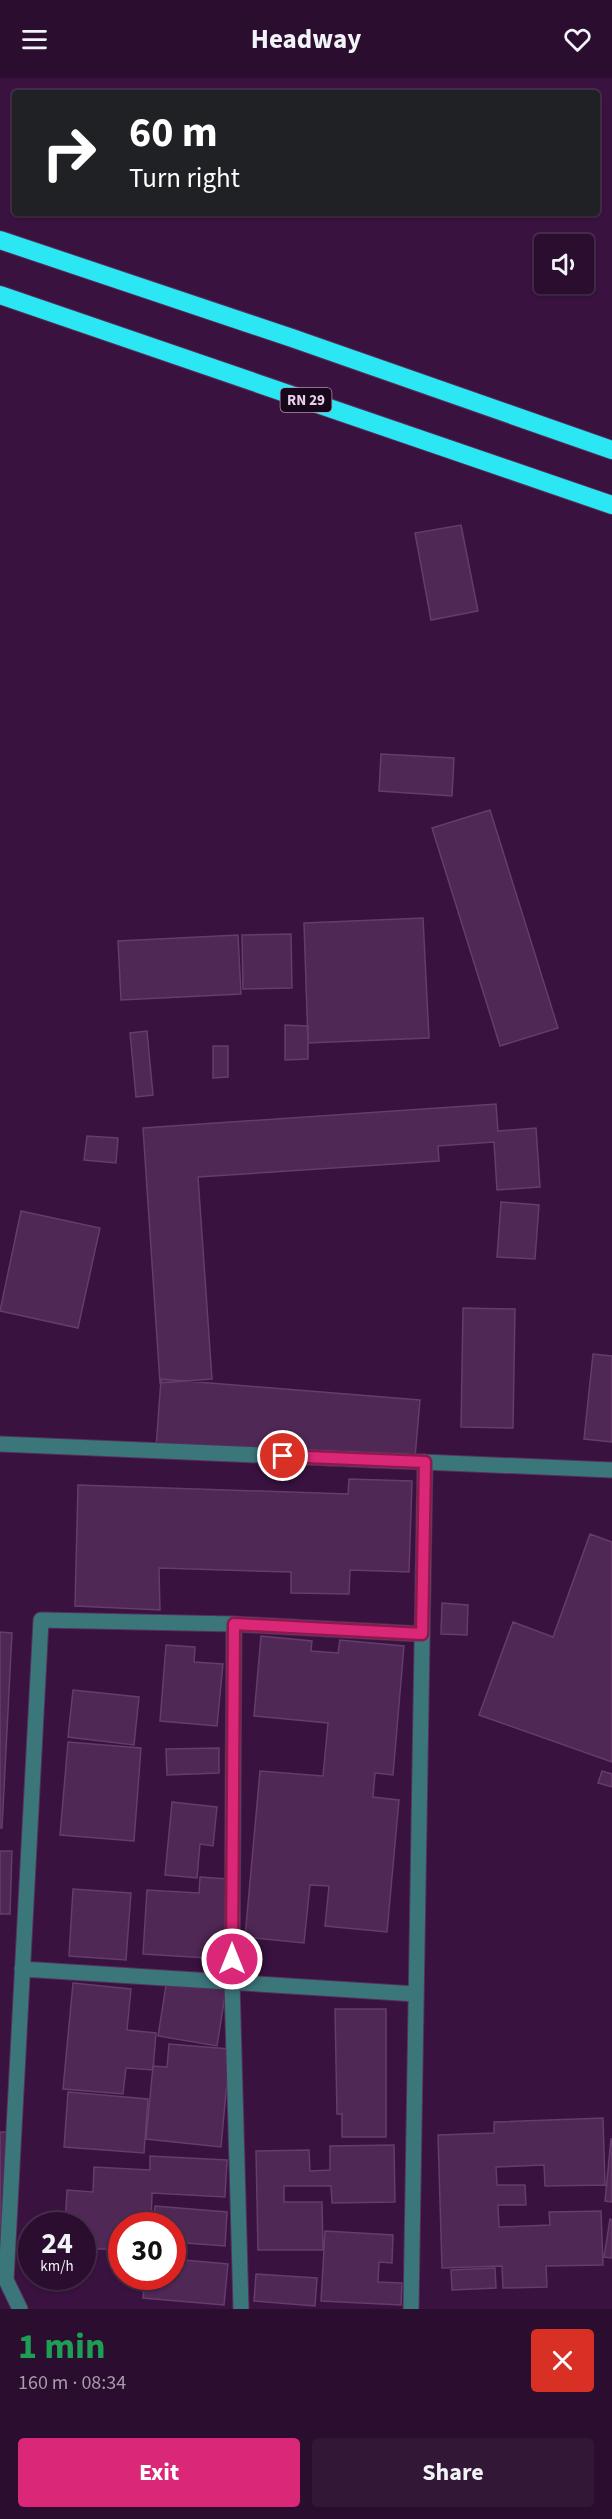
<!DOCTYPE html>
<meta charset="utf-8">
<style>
:root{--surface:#2b0e2f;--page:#331737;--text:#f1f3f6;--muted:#a69caa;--line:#472e4b;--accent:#db2777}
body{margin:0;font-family:"Source Sans 3",sans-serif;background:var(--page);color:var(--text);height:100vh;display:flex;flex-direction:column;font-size:22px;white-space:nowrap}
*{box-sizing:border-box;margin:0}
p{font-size:20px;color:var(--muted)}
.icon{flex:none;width:33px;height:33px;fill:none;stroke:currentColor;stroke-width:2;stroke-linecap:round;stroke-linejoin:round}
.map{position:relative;height:2231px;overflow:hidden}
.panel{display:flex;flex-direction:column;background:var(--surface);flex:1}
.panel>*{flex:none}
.guide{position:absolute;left:12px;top:12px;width:588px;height:126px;border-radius:6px;box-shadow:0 2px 4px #0004,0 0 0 2px var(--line);background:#202124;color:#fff;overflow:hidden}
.controls{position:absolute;left:534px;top:156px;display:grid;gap:12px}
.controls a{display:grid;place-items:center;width:60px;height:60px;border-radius:6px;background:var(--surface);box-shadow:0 2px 4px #0004,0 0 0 2px var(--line);font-size:30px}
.speed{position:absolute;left:18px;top:2134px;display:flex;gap:12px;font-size:30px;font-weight:700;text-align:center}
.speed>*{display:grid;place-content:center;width:78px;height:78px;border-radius:50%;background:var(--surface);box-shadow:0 2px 4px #0004,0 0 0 2px var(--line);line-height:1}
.speed small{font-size:15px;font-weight:400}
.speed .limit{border:9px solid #d22;background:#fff;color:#111}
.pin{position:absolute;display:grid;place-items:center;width:51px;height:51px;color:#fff;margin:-26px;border:3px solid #fff;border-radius:50%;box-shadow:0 2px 6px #0007}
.me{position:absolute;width:66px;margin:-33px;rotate:0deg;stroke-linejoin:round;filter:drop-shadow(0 0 4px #0008)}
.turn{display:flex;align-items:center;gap:21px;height:126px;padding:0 18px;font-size:27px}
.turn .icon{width:78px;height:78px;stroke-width:2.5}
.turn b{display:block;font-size:42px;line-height:51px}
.round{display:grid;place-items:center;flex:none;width:63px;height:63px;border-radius:6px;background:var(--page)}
.summary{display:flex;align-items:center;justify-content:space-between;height:102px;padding:0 18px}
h1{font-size:36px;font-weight:700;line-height:45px;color:#1e9e55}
.action{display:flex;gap:12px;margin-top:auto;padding:12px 18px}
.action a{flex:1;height:69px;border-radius:6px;background:var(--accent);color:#fff;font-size:24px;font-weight:700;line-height:69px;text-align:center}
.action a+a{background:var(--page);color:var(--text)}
header{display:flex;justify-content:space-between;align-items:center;height:78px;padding:0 18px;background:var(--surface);font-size:27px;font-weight:700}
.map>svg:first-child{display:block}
</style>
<header><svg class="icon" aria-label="menu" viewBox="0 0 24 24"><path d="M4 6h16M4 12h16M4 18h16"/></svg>Headway<svg class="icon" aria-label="heart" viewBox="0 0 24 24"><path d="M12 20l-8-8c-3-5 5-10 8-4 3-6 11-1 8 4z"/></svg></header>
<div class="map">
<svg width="612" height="2231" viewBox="0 0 612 2231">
<rect width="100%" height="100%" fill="#39123f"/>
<!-- building -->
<path fill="#502856" stroke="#653c6b" stroke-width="1.5" d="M461,447L478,533L431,542L415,455Z
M381,676L454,680L452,718L379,713Z
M490,732L558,950L500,968L432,750Z
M423,840L429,960L308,965L304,845Z
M291,856L292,910L243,911L242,857Z
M238,857L241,916L121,922L118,863Z
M285,947L308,948V981L285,982Z
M147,953L153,1017L136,1019L130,955Z
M213,968H228V999L213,1000Z
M496,1026L498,1053L536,1050L540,1109L497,1112L494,1064L438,1068L439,1083L198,1099L212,1301L160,1305L143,1050Z
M87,1058L118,1060L116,1085L84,1082Z
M501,1124L539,1127L535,1181L497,1179Z
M21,1133L100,1150L78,1250L0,1233Z
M463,1230L515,1231L513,1350L461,1349Z
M593,1276L612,1278V1364L584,1361Z
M161,1301L420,1322L414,1391L156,1370Z
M349,1401L412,1403L409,1494L350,1492L349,1516L291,1515V1494L159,1490L160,1532L75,1528L78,1407L348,1416Z
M590,1456L612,1464V1684L479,1637L513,1544L553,1559Z
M442,1525L468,1527L467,1557L441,1556Z
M0,1554L12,1555L2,1750H0Z
M261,1558L312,1563L311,1573L338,1575L340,1562L404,1568L393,1697L375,1695L373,1719L399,1722L387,1854L325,1848L329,1808L310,1807L304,1865L245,1859L260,1693L323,1698L328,1645L254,1638Z
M166,1567L195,1569L194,1584L223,1586L217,1648L160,1643Z
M73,1612L139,1619L134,1667L68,1659Z
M68,1664L141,1670L134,1763L60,1757Z
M219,1670V1695L167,1697L166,1671Z
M602,1693L612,1696V1709L598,1705Z
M172,1724L217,1729L213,1768L200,1766L197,1800L165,1797Z
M0,1773H12L10,1836H0Z
M200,1799L228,1801L223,1881L143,1876L147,1812L199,1815Z
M73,1811L131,1815L126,1882L69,1878Z
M167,1901L226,1911L217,1968L158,1958Z
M73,1905L131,1911L127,1952L156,1955L153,1992L126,1990L123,2016L63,2011Z
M335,1931H386V2059H342V2036H337Z
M169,1966L230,1971L221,2069L146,2061L153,1988L167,1989Z
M68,2014L148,2021L144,2075L64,2069Z
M603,2040L605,2107L545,2108L544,2087L496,2089L497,2107H525L526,2127H498L499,2149L550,2147L549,2134L601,2133L603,2187L546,2188L547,2209L503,2210L502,2188L442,2190L438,2057L494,2055V2044Z
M0,2054H11L7,2169H0Z
M611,2061H612V2124L605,2123Z
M394,2067L395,2124L332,2125L331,2108H284V2124H322L323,2172H258L256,2073L309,2072L310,2093L330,2092V2068Z
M150,2078L227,2082L225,2119L152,2115L151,2148H122V2172L82,2170V2148H65L67,2112L93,2114L94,2089L150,2092Z
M155,2128L227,2134L225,2168L172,2164V2148H153Z
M610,2141L612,2142V2180L604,2179Z
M325,2153L393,2157L392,2185L379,2184L378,2204L402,2205L401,2227L321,2223Z
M172,2181L228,2186L224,2227L143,2220L145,2199H172Z
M495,2190L496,2210L452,2212L451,2192Z
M256,2196L317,2200L315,2228L254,2223Z"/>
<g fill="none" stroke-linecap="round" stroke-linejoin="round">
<defs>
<path id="minor" d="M0,1366L612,1392
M234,1546L232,1905L241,2231
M22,1891L416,1916
M20,2231L6,2202L41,1542L234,1546L422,1556
M411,2231L425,1384"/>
<path id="highway" d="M0,162L292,260L612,372
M0,217L612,427"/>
</defs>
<!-- minor casing -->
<use href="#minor" stroke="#55305b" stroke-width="17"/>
<!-- highway casing -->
<use href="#highway" stroke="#55305b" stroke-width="20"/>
<!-- minor -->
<use href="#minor" stroke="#3b767b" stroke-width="15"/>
<!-- highway -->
<use href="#highway" stroke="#2be7f4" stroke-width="18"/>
</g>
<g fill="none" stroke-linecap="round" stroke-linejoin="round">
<defs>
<path id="route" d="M232,1881L234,1546L422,1556L425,1384L283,1378"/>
</defs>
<!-- route casing -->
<use href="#route" stroke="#8e194d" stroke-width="15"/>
<!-- route -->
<use href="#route" stroke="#db2777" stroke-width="10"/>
</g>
<g text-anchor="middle" stroke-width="6" stroke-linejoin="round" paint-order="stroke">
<!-- shield labels -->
<rect fill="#18071a" stroke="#aa94ac" stroke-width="1.5" x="280.5" y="310" width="51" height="24" rx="4.5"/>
<g font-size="15" font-weight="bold" fill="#e8d0eb">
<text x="306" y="327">RN 29</text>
</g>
</g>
</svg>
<div class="controls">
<a><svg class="icon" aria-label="sound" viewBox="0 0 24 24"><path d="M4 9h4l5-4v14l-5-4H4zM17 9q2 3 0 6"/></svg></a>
</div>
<div class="speed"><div>24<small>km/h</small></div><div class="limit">30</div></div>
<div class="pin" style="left:283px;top:1378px;background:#d93025"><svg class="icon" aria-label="arrive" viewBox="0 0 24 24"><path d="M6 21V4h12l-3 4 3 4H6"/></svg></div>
<svg class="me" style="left:232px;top:1881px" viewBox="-20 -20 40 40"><circle r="17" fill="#db2777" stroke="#fff" stroke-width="3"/><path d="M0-11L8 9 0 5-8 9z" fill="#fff"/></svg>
<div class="guide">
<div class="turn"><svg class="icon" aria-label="right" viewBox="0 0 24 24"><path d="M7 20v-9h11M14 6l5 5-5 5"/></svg><div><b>60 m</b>Turn right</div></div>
</div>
</div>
<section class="panel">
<div class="summary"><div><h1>1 min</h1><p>160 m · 08:34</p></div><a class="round" style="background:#d93025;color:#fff"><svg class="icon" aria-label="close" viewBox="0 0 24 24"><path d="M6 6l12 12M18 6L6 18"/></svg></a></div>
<div class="action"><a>Exit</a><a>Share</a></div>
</section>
